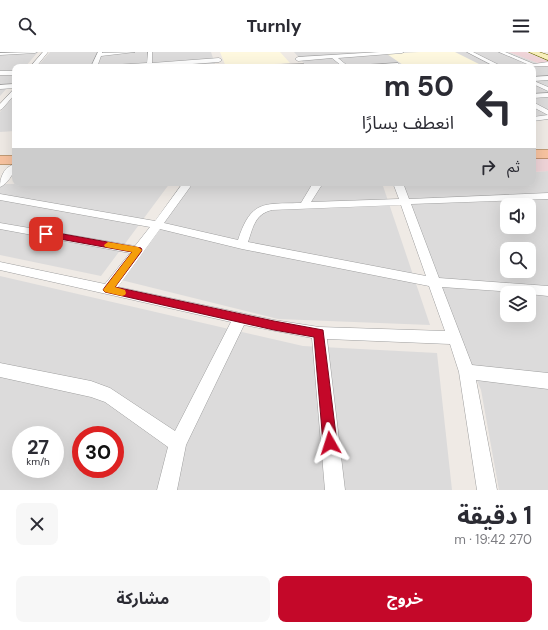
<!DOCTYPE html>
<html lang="ar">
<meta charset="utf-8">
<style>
:root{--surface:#fff;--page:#f7f7f7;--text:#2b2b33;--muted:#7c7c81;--accent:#c40829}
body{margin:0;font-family:"DM Sans","Noto Sans Arabic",sans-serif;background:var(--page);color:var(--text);direction:rtl;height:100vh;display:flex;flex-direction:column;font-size:15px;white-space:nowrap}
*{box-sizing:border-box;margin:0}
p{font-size:13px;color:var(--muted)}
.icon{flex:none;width:22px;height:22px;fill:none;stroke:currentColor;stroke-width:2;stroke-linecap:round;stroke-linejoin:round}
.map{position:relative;height:438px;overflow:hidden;direction:ltr}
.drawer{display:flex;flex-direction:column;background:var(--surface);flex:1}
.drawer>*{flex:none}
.top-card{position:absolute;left:12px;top:12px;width:524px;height:122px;border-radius:8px;box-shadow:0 4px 16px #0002;direction:rtl;background:#fff;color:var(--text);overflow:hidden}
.fabs{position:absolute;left:500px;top:146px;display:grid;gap:8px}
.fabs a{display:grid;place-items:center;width:36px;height:36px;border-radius:8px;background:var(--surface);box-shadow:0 4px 16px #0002;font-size:20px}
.speed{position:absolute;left:12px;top:374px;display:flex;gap:8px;font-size:20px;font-weight:700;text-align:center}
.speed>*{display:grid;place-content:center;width:52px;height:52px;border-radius:50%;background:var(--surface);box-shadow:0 4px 16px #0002;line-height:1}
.speed small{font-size:10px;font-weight:400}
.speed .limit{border:6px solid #d22;background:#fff;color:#111}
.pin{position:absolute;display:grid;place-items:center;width:34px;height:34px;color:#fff;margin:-17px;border-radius:8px;box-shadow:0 2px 6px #0006}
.me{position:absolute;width:44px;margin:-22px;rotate:354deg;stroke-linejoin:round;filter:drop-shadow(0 0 3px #0008)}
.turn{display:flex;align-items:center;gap:14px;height:84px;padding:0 16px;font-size:18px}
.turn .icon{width:52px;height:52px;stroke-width:2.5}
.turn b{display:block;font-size:28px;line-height:34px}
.then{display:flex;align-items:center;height:38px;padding:0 16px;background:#0003;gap:8px;font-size:15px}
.round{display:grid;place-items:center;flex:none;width:42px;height:42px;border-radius:8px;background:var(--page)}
.head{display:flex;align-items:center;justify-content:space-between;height:68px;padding:0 16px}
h1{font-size:24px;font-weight:700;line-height:30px}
.action{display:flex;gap:8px;margin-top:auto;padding:8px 16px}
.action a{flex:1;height:46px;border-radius:8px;background:var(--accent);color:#fff;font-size:16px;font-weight:700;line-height:46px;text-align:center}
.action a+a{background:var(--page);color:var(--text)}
header{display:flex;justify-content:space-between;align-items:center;height:52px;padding:0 16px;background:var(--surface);font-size:18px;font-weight:700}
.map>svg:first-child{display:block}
</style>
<header><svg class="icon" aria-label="menu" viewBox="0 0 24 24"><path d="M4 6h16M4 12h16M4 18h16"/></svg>Turnly<svg class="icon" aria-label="search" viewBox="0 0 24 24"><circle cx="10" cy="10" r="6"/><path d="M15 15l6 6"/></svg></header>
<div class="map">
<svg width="548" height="438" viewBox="0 0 548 438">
<rect width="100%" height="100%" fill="#efeae5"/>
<!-- residential -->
<path fill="#dcdbdb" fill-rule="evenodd" d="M0,0H38L25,15H15V27L0,44Z
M50,0H211L216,15H37Z
M294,0H509L548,15V63L533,65V15H307Z
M15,42V79L0,80V60Z
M548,119V438H499L481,338L437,233L400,131H533V120ZM507,153H529V175H507ZM507,197H529V219H507ZM507,241H529V263H507Z
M170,131L101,224L0,203V132Z
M184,131H382L430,273L278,267L117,227Z
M0,224L303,294L437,301L452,438H0ZM21,383H55V417H21ZM81,383H115V417H81Z"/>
<!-- commercial -->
<path fill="#efd4d8" d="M509,0H526L548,9V15Z
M533,105H548V119L533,120Z"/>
<!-- education -->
<path fill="#fef8df" d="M220,0H280L290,11L226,15Z
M419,0H455L481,13L458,15H406L387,2Z"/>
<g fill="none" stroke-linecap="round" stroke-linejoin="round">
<defs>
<path id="street" d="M37,0L35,1L0,3V1Z
M43,0H48L36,15H30Z
M98,0H102V1L135,0L101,4L97,15H91Z
M148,0H152V11L219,6L222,8L219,10L152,15H111L114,13L147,11Z
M380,0H404L402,1L338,6L349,15H343L332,6L298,9L295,7L298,5Z
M467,0H473L503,15H496Z
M499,0H505L534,12L548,10V14L511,15L527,12Z
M398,11L399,12L396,14L363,15L366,13Z
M304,12L305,13L302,15H270L273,13Z
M0,19H15V23H0Z
M548,24V28L534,29L548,35V39L533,32V25Z
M15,32V36L0,37V33Z
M15,36V42L2,57L0,58V52Z
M548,41V45L533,46V42Z
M533,50L548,58V67L533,69V65L548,63L533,55Z
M12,113L15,114C15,121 6,133 0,135C0,126 3,117 12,113Z
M183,131H193L164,171L238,188C251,148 263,152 301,151L313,131H323L311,150L399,147L393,131H403L409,147L548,141V147L411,152L439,226L548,234V244L529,242V241L442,235L472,313L548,321V337L476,328L497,438H477L459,320L450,292L327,287L345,438H325L312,286L244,273L186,393L177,438H157L168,395L105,350L91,345L0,325V311L91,329L110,336L175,379L231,270L0,218V210L105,232L130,201L0,177V171L135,194L150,175L0,148V142L155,169ZM401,153L426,224L248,190C253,175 255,162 272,158ZM160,177L242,197L429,234L445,279L319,275L274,268L118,235Z"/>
<path id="secondary" d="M529,0H539L548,3V8Z"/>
<path id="primary" d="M533,98H548V106H533Z
M0,104H15V112H0Z"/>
</defs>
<!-- street casing -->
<use href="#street" stroke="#9f9f9f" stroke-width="1"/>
<!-- secondary casing -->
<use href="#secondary" stroke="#716a09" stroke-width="1"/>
<!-- primary casing -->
<use href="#primary" stroke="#924c06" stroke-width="1"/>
<!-- street -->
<use href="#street" fill="#fff" fill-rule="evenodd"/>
<!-- secondary -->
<use href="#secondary" fill="#f7efba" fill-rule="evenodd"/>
<!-- primary -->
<use href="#primary" fill="#f8c3a0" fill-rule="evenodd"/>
</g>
<!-- route -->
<path fill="#c40829" stroke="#7f051b" d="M46,179L141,196L142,198L141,200L115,235L274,269L323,278L337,391L335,396L330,398L325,396L323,391L314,285L274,278L105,240L103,238L105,235L132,200L43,184V180Z"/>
<!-- slow -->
<path fill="#f59e0b" d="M108,190L138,195L142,198L115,235L125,238L126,241L125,243L122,244L105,240L103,238L132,200L105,195L104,193Z"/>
</svg>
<div class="fabs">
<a><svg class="icon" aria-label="sound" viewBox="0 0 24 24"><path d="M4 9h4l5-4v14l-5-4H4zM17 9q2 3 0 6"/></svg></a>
<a><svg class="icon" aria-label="search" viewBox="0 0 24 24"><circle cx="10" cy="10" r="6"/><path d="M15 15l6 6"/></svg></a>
<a><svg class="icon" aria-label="layers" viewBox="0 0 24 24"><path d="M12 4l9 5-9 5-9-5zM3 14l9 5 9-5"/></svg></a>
</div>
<div class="speed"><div>27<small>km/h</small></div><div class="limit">30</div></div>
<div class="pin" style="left:46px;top:182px;background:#d93025"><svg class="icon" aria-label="arrive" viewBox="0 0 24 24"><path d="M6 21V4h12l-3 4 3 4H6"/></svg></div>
<svg class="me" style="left:330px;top:391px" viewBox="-20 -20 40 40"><path d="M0-17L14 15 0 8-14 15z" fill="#c40829" stroke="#fff" stroke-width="4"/></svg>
<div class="top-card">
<div class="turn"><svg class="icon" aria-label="left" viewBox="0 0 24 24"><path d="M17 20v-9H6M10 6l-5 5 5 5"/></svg><div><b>50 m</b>انعطف يسارًا</div></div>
<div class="then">ثم<svg class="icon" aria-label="right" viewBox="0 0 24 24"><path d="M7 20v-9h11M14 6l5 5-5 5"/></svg></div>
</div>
</div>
<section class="drawer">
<div class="head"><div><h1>1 دقيقة</h1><p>270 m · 19:42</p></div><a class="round"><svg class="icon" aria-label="close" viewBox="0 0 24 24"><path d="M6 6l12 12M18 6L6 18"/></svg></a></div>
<div class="action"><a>خروج</a><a>مشاركة</a></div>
</section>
